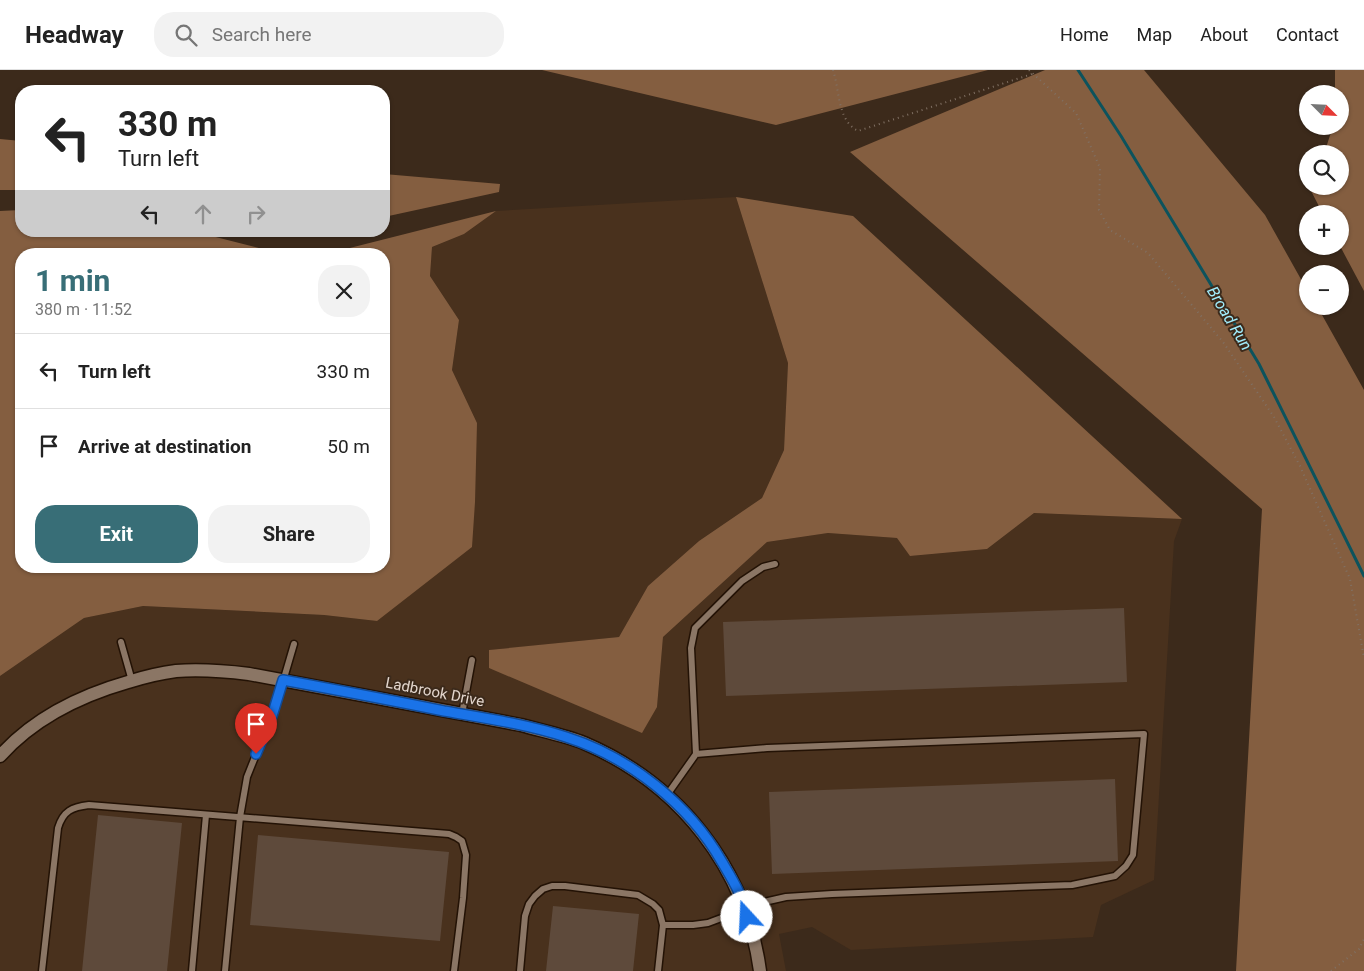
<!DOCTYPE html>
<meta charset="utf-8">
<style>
:root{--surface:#fff;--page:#f2f2f2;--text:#222;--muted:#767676;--line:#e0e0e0;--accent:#386e77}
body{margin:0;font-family:Roboto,sans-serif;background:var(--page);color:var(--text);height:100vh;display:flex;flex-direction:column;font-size:19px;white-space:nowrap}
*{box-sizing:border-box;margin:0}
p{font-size:16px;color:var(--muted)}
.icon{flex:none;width:28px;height:28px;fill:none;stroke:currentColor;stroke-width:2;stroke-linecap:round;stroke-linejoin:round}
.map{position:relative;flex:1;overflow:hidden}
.panel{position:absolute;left:15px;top:178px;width:375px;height:325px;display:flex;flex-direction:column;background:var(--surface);border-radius:20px;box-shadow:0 1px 4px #0004}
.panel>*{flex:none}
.banner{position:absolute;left:15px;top:15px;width:375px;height:152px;border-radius:20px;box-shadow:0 1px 4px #0004;background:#fff;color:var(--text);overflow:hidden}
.needle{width:32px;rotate:114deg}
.buttons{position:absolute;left:1299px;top:15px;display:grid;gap:10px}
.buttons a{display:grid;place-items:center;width:50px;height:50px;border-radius:50%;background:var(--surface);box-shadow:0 1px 4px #0004;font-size:25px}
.pin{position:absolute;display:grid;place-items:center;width:42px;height:42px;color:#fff;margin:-51px -21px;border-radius:50% 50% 50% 0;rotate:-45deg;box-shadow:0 0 5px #0007}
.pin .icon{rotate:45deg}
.me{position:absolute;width:55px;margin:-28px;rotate:340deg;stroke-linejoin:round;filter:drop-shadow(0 0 4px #0008)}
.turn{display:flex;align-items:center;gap:18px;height:105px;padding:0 20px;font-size:22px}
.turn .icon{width:65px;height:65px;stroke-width:2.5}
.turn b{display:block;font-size:35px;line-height:42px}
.lanes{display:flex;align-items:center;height:48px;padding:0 20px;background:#0003;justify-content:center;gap:25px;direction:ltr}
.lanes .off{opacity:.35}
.round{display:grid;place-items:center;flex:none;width:52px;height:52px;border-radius:20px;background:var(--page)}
.overview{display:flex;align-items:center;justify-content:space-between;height:85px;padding:0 20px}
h1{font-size:30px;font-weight:700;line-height:38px;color:var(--accent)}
.cta{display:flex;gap:10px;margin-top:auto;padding:10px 20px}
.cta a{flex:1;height:58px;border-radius:20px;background:var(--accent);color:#fff;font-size:20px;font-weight:700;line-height:58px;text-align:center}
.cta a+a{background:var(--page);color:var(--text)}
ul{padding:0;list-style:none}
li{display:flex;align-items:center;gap:15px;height:75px;padding:0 20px;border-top:1px solid var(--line)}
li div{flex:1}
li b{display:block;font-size:19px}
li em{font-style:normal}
header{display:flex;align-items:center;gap:30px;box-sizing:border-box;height:70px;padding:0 25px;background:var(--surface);border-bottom:1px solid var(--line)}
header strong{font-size:24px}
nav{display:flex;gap:28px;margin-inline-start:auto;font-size:18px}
.search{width:350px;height:45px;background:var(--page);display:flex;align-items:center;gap:12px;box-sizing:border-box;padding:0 18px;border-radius:20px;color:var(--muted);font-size:19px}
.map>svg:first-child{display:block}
</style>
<header>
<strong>Headway</strong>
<div class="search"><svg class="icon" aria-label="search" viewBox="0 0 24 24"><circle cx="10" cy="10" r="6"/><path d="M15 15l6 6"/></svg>Search here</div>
<nav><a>Home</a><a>Map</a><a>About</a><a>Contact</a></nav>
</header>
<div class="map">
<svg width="1364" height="901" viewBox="0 0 1364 901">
<rect width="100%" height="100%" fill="#3c2a1b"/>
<!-- built -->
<path fill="#49311d" d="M736,127L788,293L784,380L762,428L699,471L648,516L619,567L490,580L489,598L657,637L663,567L767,472L828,463L898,468L911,486L987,479L1034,443L1182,449L1174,471L1154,810L1101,835L1093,867L851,880L812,857L779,864L786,901H0V606L84,548L143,536L324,545L377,551L477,353L452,300L459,250L430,206L432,177L464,164L496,141Z"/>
<!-- forest -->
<path fill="#845e40" d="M542,0H988L776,55Z
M1045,0H1144L1265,145L1307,220L1308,236H1317L1364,320V901H1236L1262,439L850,82Z
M1335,0H1364V221L1340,176V144H1323L1309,117L1340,116V84H1324L1333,56H1340V24H1335Z
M0,69L21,71V120H0Z
M384,104L500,114L499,122L384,147Z
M736,127L853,146L1182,449L1034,443L987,479L910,486L897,468L828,463L767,472L663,567L657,637L642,663L489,598V580L619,567L648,516L699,471L762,428L784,380L788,293Z
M21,140V161H192L282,184H21V496H384V184H326L496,141L464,164L432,177L430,206L459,250L452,300L477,353L475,432L472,477L377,551L324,545L143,536L84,548L0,606V141Z"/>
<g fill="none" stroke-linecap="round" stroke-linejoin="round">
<!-- stream -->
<path stroke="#0c535d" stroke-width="3" d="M1078,0L1121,66L1259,294L1364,506"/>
</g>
<!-- building -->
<path fill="#5e4a3b" d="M1124,538L1127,612L726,626L723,552Z
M1115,709L1118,791L772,804L769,722Z
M98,745L182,753L167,901H82Z
M258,765L449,782L440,871L250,855Z
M553,836L639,844L633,901H546Z"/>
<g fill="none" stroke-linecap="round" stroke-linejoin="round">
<defs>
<path id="service" d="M121,572L132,611
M462,644L472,590
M667,725L696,684L691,578L695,558L742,511L763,497L775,494
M663,855H693L708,853L764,832L786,827L832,824L1072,815L1115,806L1126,796L1133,785L1144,664L767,678L696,684
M42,901L58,758C63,741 72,737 89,735L449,764L456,767L462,771L466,785L463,828L454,901
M192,901L206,745
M225,901L240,747L247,707L277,632L294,574
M520,901L525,846L529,834L535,826L543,819L552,816H565L638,825L653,834L659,840L663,855L658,901"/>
<path id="minor" d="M0,686C34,648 79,626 128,612C144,607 160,603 176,601C201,599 225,601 249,604L521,655C542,661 564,665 584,673C680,714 746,798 760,901"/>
</defs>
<!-- service casing -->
<use href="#service" stroke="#231205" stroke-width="9"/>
<!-- minor casing -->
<use href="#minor" stroke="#231205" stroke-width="15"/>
<!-- path -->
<path stroke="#817164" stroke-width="2" stroke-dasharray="1 4" stroke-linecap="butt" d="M833,0C840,21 837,50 858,61L1032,4
M1029,0L1076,43L1100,98L1099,140L1110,160L1148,183L1223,272L1274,347L1300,396L1350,509L1364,588
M1331,901L1359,879L1364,869"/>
<!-- service -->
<use href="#service" stroke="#8b7665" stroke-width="6"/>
<!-- minor -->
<use href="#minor" stroke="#8b7665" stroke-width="12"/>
</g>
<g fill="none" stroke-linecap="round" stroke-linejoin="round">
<defs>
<path id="route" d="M256,684L272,646L283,610C337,620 390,630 444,641C484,648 526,654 566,667C629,687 689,734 722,792C732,809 744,828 747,847"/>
</defs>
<!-- route casing -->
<use href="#route" stroke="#114b97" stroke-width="12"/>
<!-- route -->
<use href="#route" stroke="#1a73e8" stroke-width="9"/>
</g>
<g text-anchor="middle" stroke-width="4" stroke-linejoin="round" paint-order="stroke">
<!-- street labels -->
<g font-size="15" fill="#e3d6cd" stroke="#3c2a1b">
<text transform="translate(435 622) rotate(11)" y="5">Ladbrook Drive</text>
</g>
<!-- water labels -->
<g font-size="16" font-style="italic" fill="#a1ecfb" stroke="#3c2a1b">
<text transform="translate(1230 248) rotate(59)" y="6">Broad Run</text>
</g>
</g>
</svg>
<div class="buttons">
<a><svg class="needle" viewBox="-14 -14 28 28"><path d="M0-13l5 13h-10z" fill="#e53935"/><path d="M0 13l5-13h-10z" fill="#767676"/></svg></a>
<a><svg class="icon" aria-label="search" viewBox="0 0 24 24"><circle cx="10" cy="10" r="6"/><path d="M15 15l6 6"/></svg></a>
<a>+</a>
<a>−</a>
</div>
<div class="pin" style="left:256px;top:684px;background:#d93025"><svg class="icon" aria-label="arrive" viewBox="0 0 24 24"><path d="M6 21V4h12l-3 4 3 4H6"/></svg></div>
<svg class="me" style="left:747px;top:847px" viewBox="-20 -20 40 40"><circle r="19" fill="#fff"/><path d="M0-13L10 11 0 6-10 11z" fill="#1a73e8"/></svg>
<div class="banner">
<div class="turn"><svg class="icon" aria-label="left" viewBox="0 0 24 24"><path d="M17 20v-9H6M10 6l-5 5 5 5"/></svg><div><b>330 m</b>Turn left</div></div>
<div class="lanes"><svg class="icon" aria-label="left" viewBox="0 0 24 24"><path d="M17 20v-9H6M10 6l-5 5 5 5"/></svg><svg class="icon off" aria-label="ahead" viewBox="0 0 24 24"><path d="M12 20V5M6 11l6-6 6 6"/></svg><svg class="icon off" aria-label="right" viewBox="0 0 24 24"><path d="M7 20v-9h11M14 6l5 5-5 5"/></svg></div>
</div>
<section class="panel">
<div class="overview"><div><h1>1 min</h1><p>380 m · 11:52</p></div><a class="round"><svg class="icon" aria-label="close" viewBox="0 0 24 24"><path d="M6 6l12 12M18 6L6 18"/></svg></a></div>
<ul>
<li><svg class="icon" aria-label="left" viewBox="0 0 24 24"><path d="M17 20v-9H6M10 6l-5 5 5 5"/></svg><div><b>Turn left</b></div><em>330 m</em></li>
<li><svg class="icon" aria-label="arrive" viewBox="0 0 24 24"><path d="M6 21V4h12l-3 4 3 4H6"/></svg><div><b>Arrive at destination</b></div><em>50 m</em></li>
</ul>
<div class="cta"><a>Exit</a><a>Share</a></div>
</section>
</div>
